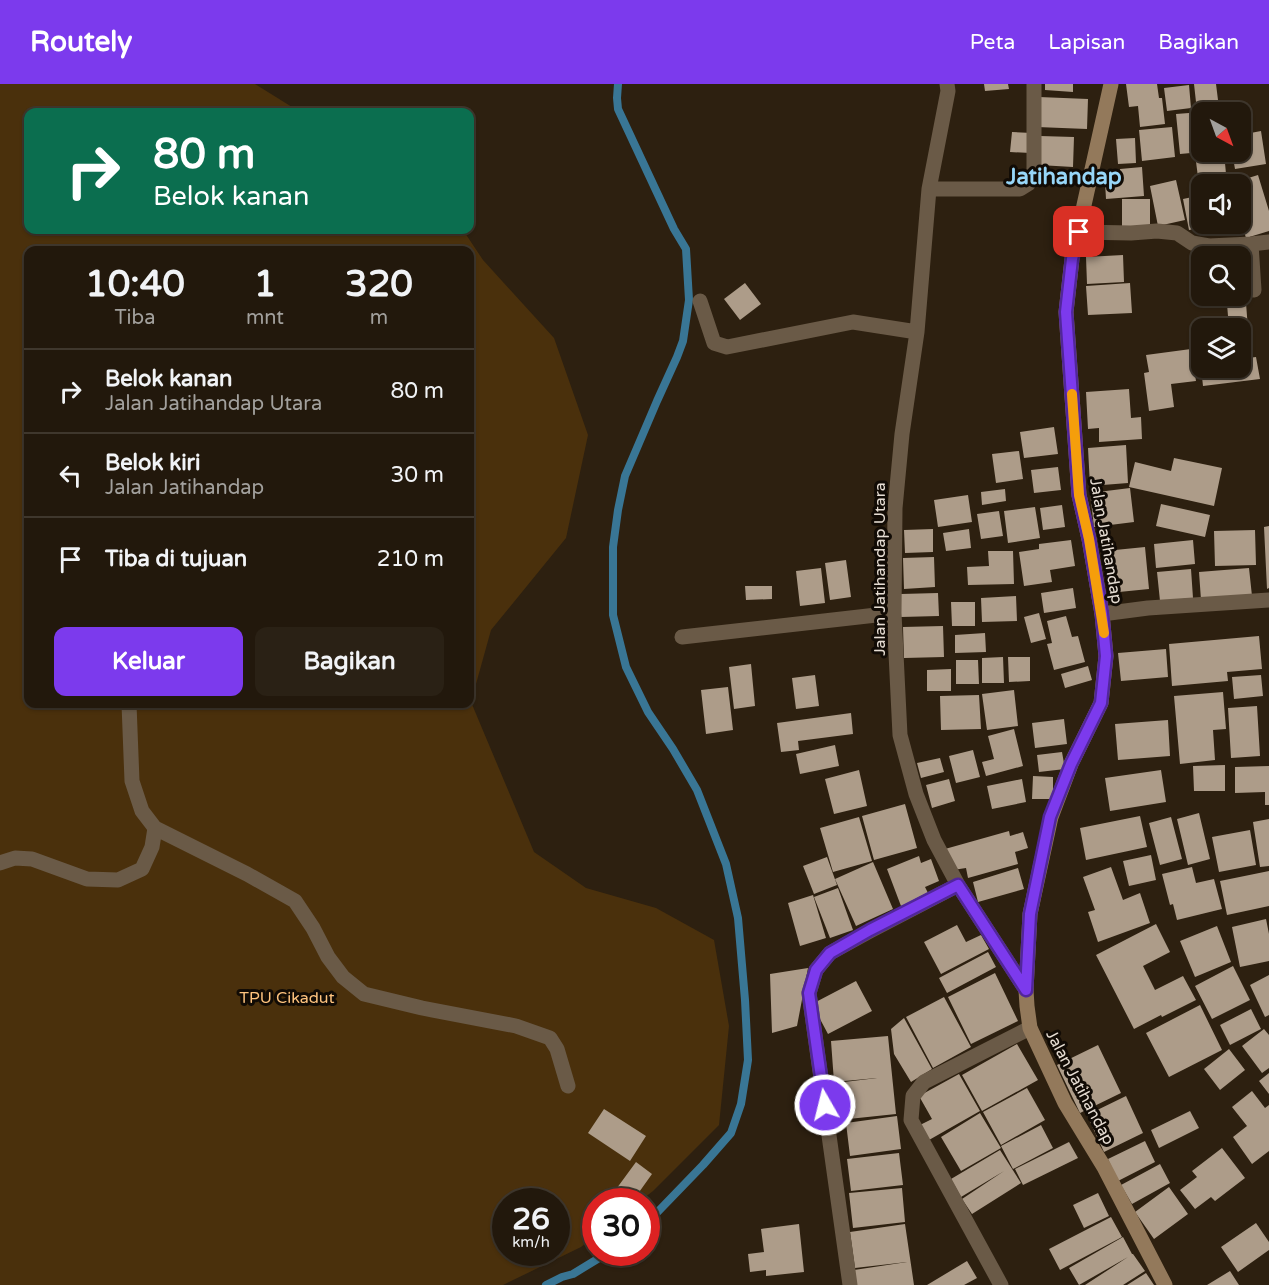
<!DOCTYPE html>
<html lang="id">
<style>
:root{--surface:#22180c;--page:#2a2115;--text:#f1f3f6;--muted:#a2a09d;--line:#3f372d;--accent:#7c3aed}
body{margin:0;font-family:"Varela Round",sans-serif;background:var(--page);color:var(--text);height:100vh;display:flex;flex-direction:column;font-size:22px;white-space:nowrap}
*{box-sizing:border-box;margin:0}
p{font-size:20px;color:var(--muted)}
.icon{flex:none;width:33px;height:33px;fill:none;stroke:currentColor;stroke-width:2;stroke-linecap:round;stroke-linejoin:round}
.map{position:relative;flex:1;overflow:hidden}
.side{position:absolute;left:24px;top:162px;width:450px;height:462px;display:flex;flex-direction:column;background:var(--surface);border-radius:12px;box-shadow:0 2px 4px #0004,0 0 0 2px var(--line)}
.side>*{flex:none}
.hud{position:absolute;left:24px;top:24px;width:450px;height:126px;border-radius:12px;box-shadow:0 2px 4px #0004,0 0 0 2px var(--line);background:#0b6e4f;color:#fff;overflow:hidden}
.needle{width:39px;rotate:139deg}
.fabs{position:absolute;left:1191px;top:18px;display:grid;gap:12px}
.fabs a{display:grid;place-items:center;width:60px;height:60px;border-radius:12px;background:var(--surface);box-shadow:0 2px 4px #0004,0 0 0 2px var(--line);font-size:30px}
.speed{position:absolute;left:492px;top:1104px;display:flex;gap:12px;font-size:30px;font-weight:700;text-align:center}
.speed>*{display:grid;place-content:center;width:78px;height:78px;border-radius:50%;background:var(--surface);box-shadow:0 2px 4px #0004,0 0 0 2px var(--line);line-height:1}
.speed small{font-size:15px;font-weight:400}
.speed .limit{border:9px solid #d22;background:#fff;color:#111}
.pin{position:absolute;display:grid;place-items:center;width:51px;height:51px;color:#fff;margin:-26px;border-radius:12px;box-shadow:0 3px 9px #0006}
.me{position:absolute;width:66px;margin:-33px;rotate:352deg;stroke-linejoin:round;filter:drop-shadow(0 0 4px #0008)}
.turn{display:flex;align-items:center;gap:21px;height:126px;padding:0 30px;font-size:27px}
.turn .icon{width:78px;height:78px;stroke-width:2.5}
.turn b{display:block;font-size:42px;line-height:51px}
.eta{display:flex;justify-content:space-evenly;align-items:center;height:102px;text-align:center}
.eta b{font-size:36px;font-weight:800;line-height:42px}
.cta{display:flex;gap:12px;margin-top:auto;padding:12px 30px}
.cta a{flex:1;height:69px;border-radius:12px;background:var(--accent);color:#fff;font-size:24px;font-weight:800;line-height:69px;text-align:center}
.cta a+a{background:var(--page);color:var(--text)}
ul{padding:0;list-style:none}
li{display:flex;align-items:center;gap:18px;height:84px;padding:0 30px;border-top:2px solid var(--line)}
li div{flex:1}
li b{display:block;font-size:22px}
li em{font-style:normal}
header{display:flex;align-items:center;gap:36px;box-sizing:border-box;height:84px;padding:0 30px;background:var(--accent);color:#fff}
header strong{font-size:28px}
nav{display:flex;gap:33px;margin-inline-start:auto;font-size:21px}
.map>svg:first-child{display:block}
</style>
<header>
<strong>Routely</strong>
<nav><a>Peta</a><a>Lapisan</a><a>Bagikan</a></nav>
</header>
<div class="map">
<svg width="1269" height="1201" viewBox="0 0 1269 1201">
<rect width="100%" height="100%" fill="#2d2010"/>
<!-- green -->
<path fill="#4a300c" fill-rule="evenodd" d="M0,0H255L300,28H28V146H463L483,176L554,254L588,351L566,454L491,546L471,618L534,768L586,804L656,824L714,856L729,942L719,1041L653,1107L640,1117L596,1118L595,1152L581,1163L503,1201H0ZM28,166H470V620H28ZM506,1118H556V1168H506Z"/>
<g fill="none" stroke-linecap="round" stroke-linejoin="round">
<!-- stream -->
<path stroke="#397695" stroke-width="8" d="M618,0L617,14L618,25L674,145L686,165L689,216L683,257L677,273L657,317L625,392L618,426L613,463V531L626,583L648,628L673,665L697,706L726,780L738,834L745,916L748,976L741,1020L731,1049L703,1081L646,1140
M546,1201L562,1193L573,1190L609,1168"/>
</g>
<!-- building -->
<path fill="#ad9c89" d="M984,0H1008L1009,5L985,7Z
M1045,0H1073V8L1045,6Z
M1126,0H1157L1159,14H1162L1165,40L1140,43L1138,22L1129,23Z
M1194,0H1216L1218,16L1196,18Z
M1189,1L1191,24L1167,27L1164,4Z
M1039,13L1088,15L1087,45L1037,43Z
M1202,28V68L1180,70L1176,30Z
M1172,43L1175,73L1142,77L1139,46Z
M1261,47L1266,80L1235,85L1232,68H1240V51Z
M1012,48L1032,49L1031,69L1010,68Z
M1040,52L1074,53L1073,83L1039,81Z
M1135,54L1136,79L1118,80L1116,55Z
M1224,68L1226,90L1198,93L1195,70Z
M1142,83L1144,112L1106,115L1105,98L1121,96L1120,85Z
M1258,91L1269,127V147L1246,154L1242,141L1214,147L1212,140H1240V100H1229Z
M1176,96L1185,136L1158,142L1150,102Z
M1202,111V140H1209L1210,142L1189,146L1183,115Z
M1122,115H1150V146L1122,147Z
M1123,171L1124,198L1087,200L1086,173Z
M745,199L761,220L740,236L724,215Z
M1130,199L1132,229L1088,231L1086,202Z
M1246,219L1248,245L1229,244L1227,220Z
M1191,265L1196,297L1171,300L1174,323L1149,327L1144,289L1149,288L1146,271Z
M1256,273L1260,295L1203,302L1201,284H1240V275Z
M1129,305L1131,334L1141,333L1142,355L1099,358V344L1088,345L1086,308Z
M1054,343L1058,370L1024,374L1020,348Z
M1126,361L1128,399L1090,402L1088,364Z
M1019,367L1023,395L996,399L992,370Z
M1174,374L1222,384L1214,422L1129,403L1135,378L1171,387Z
M1058,383L1061,406L1034,409L1031,386Z
M1130,404L1134,438L1094,443L1090,409Z
M1005,405L1006,417L982,421L981,408Z
M968,411L972,438L938,443L934,416Z
M1161,420L1210,431L1205,453L1156,442Z
M1062,421L1065,443L1043,446L1040,424Z
M1035,423L1040,454L1008,459L1004,427Z
M999,427L1003,452L981,455L977,430Z
M1269,442V504L1267,505L1264,443Z
M933,445V468L905,469L904,446Z
M969,445L971,464L946,467L943,449Z
M1255,446L1256,481L1215,482L1214,447Z
M1071,456L1075,482L1050,486L1052,498L1024,502L1019,468L1039,465V460Z
M1193,456L1195,480L1156,484L1154,460Z
M1145,463L1149,505L1109,509L1105,467Z
M988,467H1013L1014,500L968,501L967,483L989,482Z
M934,473L935,503L904,505L903,474Z
M846,476L851,513L830,516L825,479Z
M821,484L825,519L800,522L796,487Z
M1249,484L1252,512L1201,516L1199,488Z
M1191,485L1193,514L1160,517L1157,488Z
M745,502H772V515L746,516Z
M1073,504L1076,524L1044,529L1041,509Z
M938,509L939,532L901,533V510Z
M1016,512L1017,537L982,538L981,514Z
M951,518H975V542H952Z
M1039,529L1046,555L1031,559L1024,533Z
M1066,532L1072,553L1078,552L1085,578L1054,586L1047,560L1052,559L1047,537Z
M943,542L944,573L904,574L903,543Z
M985,549L986,568L955,569V551Z
M1259,552L1262,585L1227,588L1228,597L1172,602L1169,560Z
M1166,565L1168,593L1121,597L1118,569Z
M1003,573L1004,599H982V574Z
M1008,573H1030V597L1009,598Z
M956,576H978L979,600H956Z
M751,580L755,622L734,625L729,583Z
M1088,582L1092,596L1065,604L1061,590Z
M951,585V607H927V586Z
M815,591L819,622L796,625L792,594Z
M1261,591L1263,612L1234,615L1232,593Z
M728,603L733,646L706,650L701,606Z
M1014,606L1018,642L987,646L982,610Z
M1223,608L1226,645L1213,646L1215,676L1180,680L1174,612Z
M979,611L981,645L941,646L940,612Z
M1257,622L1260,672L1231,674L1228,624Z
M851,629L853,650L798,657L799,666L781,668L777,639Z
M1064,635L1067,660L1035,664L1032,639Z
M1168,636L1170,672L1118,676L1115,640Z
M1014,645L1023,682L986,692L982,678L994,675L988,652Z
M835,661L839,682L800,690L796,670Z
M973,666L980,693L956,699L949,672Z
M1062,668L1065,685L1039,688L1037,671Z
M940,674L944,688L921,694L917,679Z
M1225,681V707H1194L1193,682Z
M1269,682V721H1265V708L1235,709V683Z
M859,686L867,722L834,730L825,695Z
M1161,686L1166,718L1110,727L1105,694Z
M1033,692L1053,693V715H1032Z
M949,695L955,717L932,724L926,701Z
M1022,695L1026,718L992,725L987,702Z
M905,720L917,764L874,776L862,732Z
M1199,729L1210,775L1188,781L1177,735Z
M1140,732L1147,763L1086,776L1080,744Z
M859,733L872,777L833,788L820,744Z
M1171,733L1182,775L1160,781L1149,739Z
M1269,735V782L1260,783L1253,738Z
M1250,746L1256,781L1219,788L1212,753Z
M1009,747L1010,752L1023,748L1028,764L1015,768L1018,780L968,794L966,784L953,786L945,765Z
M1151,771L1156,796L1129,802L1123,777Z
M919,772L921,779L931,775L939,797L925,803L929,811L901,822L887,785Z
M827,773L837,801L814,810L803,782Z
M873,778L893,825L856,842L835,795Z
M1111,783L1123,816L1140,809L1150,839L1098,858L1088,828L1095,826L1083,793Z
M1192,783L1196,799L1214,795L1222,825L1177,836L1173,820L1170,821L1162,790Z
M1018,784L1024,805L978,818L973,798Z
M1269,787V822L1227,831L1220,797Z
M838,804L853,846L830,854L814,813Z
M813,811L826,854L800,862L788,819Z
M1266,835L1269,850V877L1240,883L1232,843Z
M1156,840L1170,868L1143,882L1155,906L1183,892L1196,916L1162,933L1161,931L1134,945L1096,871Z
M957,841L966,858L981,851L989,865L941,890L924,858Z
M1217,842L1231,878L1195,893L1180,857Z
M988,868L996,883L947,909L939,894Z
M1233,882L1250,916L1212,935L1195,902Z
M808,884L797,942L772,949L770,890Z
M995,889L1018,937L971,960L948,913Z
M1269,891V931L1265,933L1250,901Z
M856,897L872,927L828,950L812,920Z
M944,913L971,963L933,984L906,933Z
M1200,921L1222,966L1169,993L1146,949Z
M1251,925L1261,945L1230,961L1220,941Z
M904,934L932,985L911,998L894,970L891,945Z
M1264,945L1269,951V984L1262,989L1242,962Z
M888,952L896,1030L839,1036L836,999L877,994L834,998L831,957Z
M1017,960L1038,996L982,1027L962,991Z
M1098,961L1121,1009L1080,1029L1057,981Z
M1229,965L1245,986L1220,1006L1204,985Z
M1269,989V1010L1259,997Z
M959,990L980,1027L929,1056L920,1041L932,1035L919,1012Z
M1027,1004L1045,1036L1001,1061L983,1028Z
M1252,1007L1265,1024L1269,1021V1067L1252,1080L1233,1053L1247,1042L1232,1023Z
M1126,1012L1143,1049L1104,1068L1087,1031Z
M604,1025L646,1052L630,1077L588,1049Z
M1190,1027L1199,1044L1159,1064L1151,1046Z
M980,1029L1001,1064L961,1087L941,1053Z
M897,1032L901,1065L850,1072L846,1039Z
M1041,1041L1053,1064L1013,1085L1001,1062Z
M1145,1057L1155,1078L1118,1097L1108,1075Z
M1069,1058L1078,1074L1023,1101L1015,1085Z
M1222,1064L1245,1094L1215,1117L1211,1113L1195,1125L1180,1106L1197,1093L1192,1087Z
M1000,1066L1021,1099L972,1130L962,1115L1004,1087L961,1113L951,1095Z
M899,1069L903,1101L851,1107L847,1075Z
M636,1078L652,1090L632,1118H626L614,1108Z
M1160,1080L1170,1099L1132,1120L1121,1101Z
M1169,1103L1188,1130L1154,1155L1135,1128Z
M902,1104L905,1138L853,1144L849,1109Z
M1098,1109L1109,1132L1084,1144L1073,1121Z
M1111,1133L1122,1153L1060,1186L1049,1165Z
M1256,1139L1269,1158V1166L1238,1188L1221,1163Z
M799,1140L804,1188L766,1192V1186L750,1188L748,1170L764,1168L761,1145Z
M905,1140L914,1201H856L854,1186L907,1178L855,1184L850,1148Z
M1123,1153L1132,1170H1133L1145,1187L1123,1201H1085L1128,1173L1079,1201L1069,1184Z
M967,1177L977,1194L964,1201H927Z
M1230,1187L1239,1201H1207Z
M1146,1189L1154,1201H1127Z"/>
<g fill="none" stroke-linecap="round" stroke-linejoin="round">
<!-- lane -->
<path stroke="#6a5a47" stroke-width="15" d="M155,744L247,790L295,817L313,844L328,873L343,893L364,910L422,924L516,942L550,954L557,965L568,1002
M0,779L15,774L32,775L87,795L118,796L142,785L152,763L155,744L142,727L132,697L129,620"/>
<!-- street -->
<path stroke="#6a5a47" stroke-width="15" d="M947,0L948,7L929,105L917,248L902,350L895,424L894,529L900,651L916,710L934,756L958,801L1026,906
M929,105H1020L1028,100L1034,91V0
M1079,148L1131,149L1157,147L1177,149L1192,159L1209,162L1251,160L1269,158
M1251,160L1254,206
M700,217L714,259L727,263L853,238L917,248
M1102,530L1148,524L1269,516
M682,553L894,529
M850,1201L809,909L816,886L830,869L870,847L958,801
M1001,1201L911,1036L913,1012L924,998L1030,944"/>
<!-- secondary -->
<path stroke="#93795b" stroke-width="15" d="M1111,0L1072,175L1066,228L1079,411L1089,455L1102,530L1106,572L1101,619L1071,680L1051,733L1030,830L1026,906L1027,922L1030,944L1065,1019L1104,1083L1165,1201"/>
</g>
<g fill="none" stroke-linecap="round" stroke-linejoin="round">
<defs>
<path id="route" d="M825,1021L809,909L816,886L830,869L870,846L958,801L1026,906L1030,830L1050,733L1071,680L1101,619L1106,572L1102,530L1089,455L1079,411L1066,228L1072,175L1079,148"/>
</defs>
<!-- route casing -->
<use href="#route" stroke="#51269a" stroke-width="15"/>
<!-- route -->
<use href="#route" stroke="#7c3aed" stroke-width="10"/>
<!-- slow -->
<path stroke="#f59e0b" stroke-width="10" d="M1072,310L1079,411L1089,455L1104,549"/>
</g>
<g text-anchor="middle" stroke-width="6" stroke-linejoin="round" paint-order="stroke">
<!-- street labels -->
<g font-size="16" fill="#e6ddd3" stroke="#110b05">
<text transform="translate(1107 457) rotate(80)" y="6">Jalan Jatihandap</text>
<text transform="translate(879 485) rotate(-90)" y="6">Jalan Jatihandap Utara</text>
<text transform="translate(1081 1003) rotate(62)" y="6">Jalan Jatihandap</text>
</g>
<!-- park labels -->
<g font-size="16" fill="#fec37e" stroke="#110b05">
<text x="287" y="919">TPU Cikadut</text>
</g>
<!-- district labels -->
<g font-size="22" font-weight="bold" fill="#97d6f8" stroke="#110b05">
<text x="1064" y="100">Jatihandap</text>
</g>
</g>
</svg>
<div class="fabs">
<a><svg class="needle" viewBox="-14 -14 28 28"><path d="M0-13l5 13h-10z" fill="#e53935"/><path d="M0 13l5-13h-10z" fill="#a2a09d"/></svg></a>
<a><svg class="icon" aria-label="sound" viewBox="0 0 24 24"><path d="M4 9h4l5-4v14l-5-4H4zM17 9q2 3 0 6"/></svg></a>
<a><svg class="icon" aria-label="search" viewBox="0 0 24 24"><circle cx="10" cy="10" r="6"/><path d="M15 15l6 6"/></svg></a>
<a><svg class="icon" aria-label="layers" viewBox="0 0 24 24"><path d="M12 4l9 5-9 5-9-5zM3 14l9 5 9-5"/></svg></a>
</div>
<div class="speed"><div>26<small>km/h</small></div><div class="limit">30</div></div>
<div class="pin" style="left:1079px;top:148px;background:#d93025"><svg class="icon" aria-label="arrive" viewBox="0 0 24 24"><path d="M6 21V4h12l-3 4 3 4H6"/></svg></div>
<svg class="me" style="left:825px;top:1021px" viewBox="-20 -20 40 40"><circle r="17" fill="#7c3aed" stroke="#fff" stroke-width="3"/><path d="M0-11L8 9 0 5-8 9z" fill="#fff"/></svg>
<div class="hud">
<div class="turn"><svg class="icon" aria-label="right" viewBox="0 0 24 24"><path d="M7 20v-9h11M14 6l5 5-5 5"/></svg><div><b>80 m</b>Belok kanan</div></div>
</div>
<section class="side">
<div class="eta">
<div><b>10:40</b><p>Tiba</p></div>
<div><b>1</b><p>mnt</p></div>
<div><b>320</b><p>m</p></div>
</div>
<ul>
<li><svg class="icon" aria-label="right" viewBox="0 0 24 24"><path d="M7 20v-9h11M14 6l5 5-5 5"/></svg><div><b>Belok kanan</b><p>Jalan Jatihandap Utara</p></div><em>80 m</em></li>
<li><svg class="icon" aria-label="left" viewBox="0 0 24 24"><path d="M17 20v-9H6M10 6l-5 5 5 5"/></svg><div><b>Belok kiri</b><p>Jalan Jatihandap</p></div><em>30 m</em></li>
<li><svg class="icon" aria-label="arrive" viewBox="0 0 24 24"><path d="M6 21V4h12l-3 4 3 4H6"/></svg><div><b>Tiba di tujuan</b></div><em>210 m</em></li>
</ul>
<div class="cta"><a>Keluar</a><a>Bagikan</a></div>
</section>
</div>
